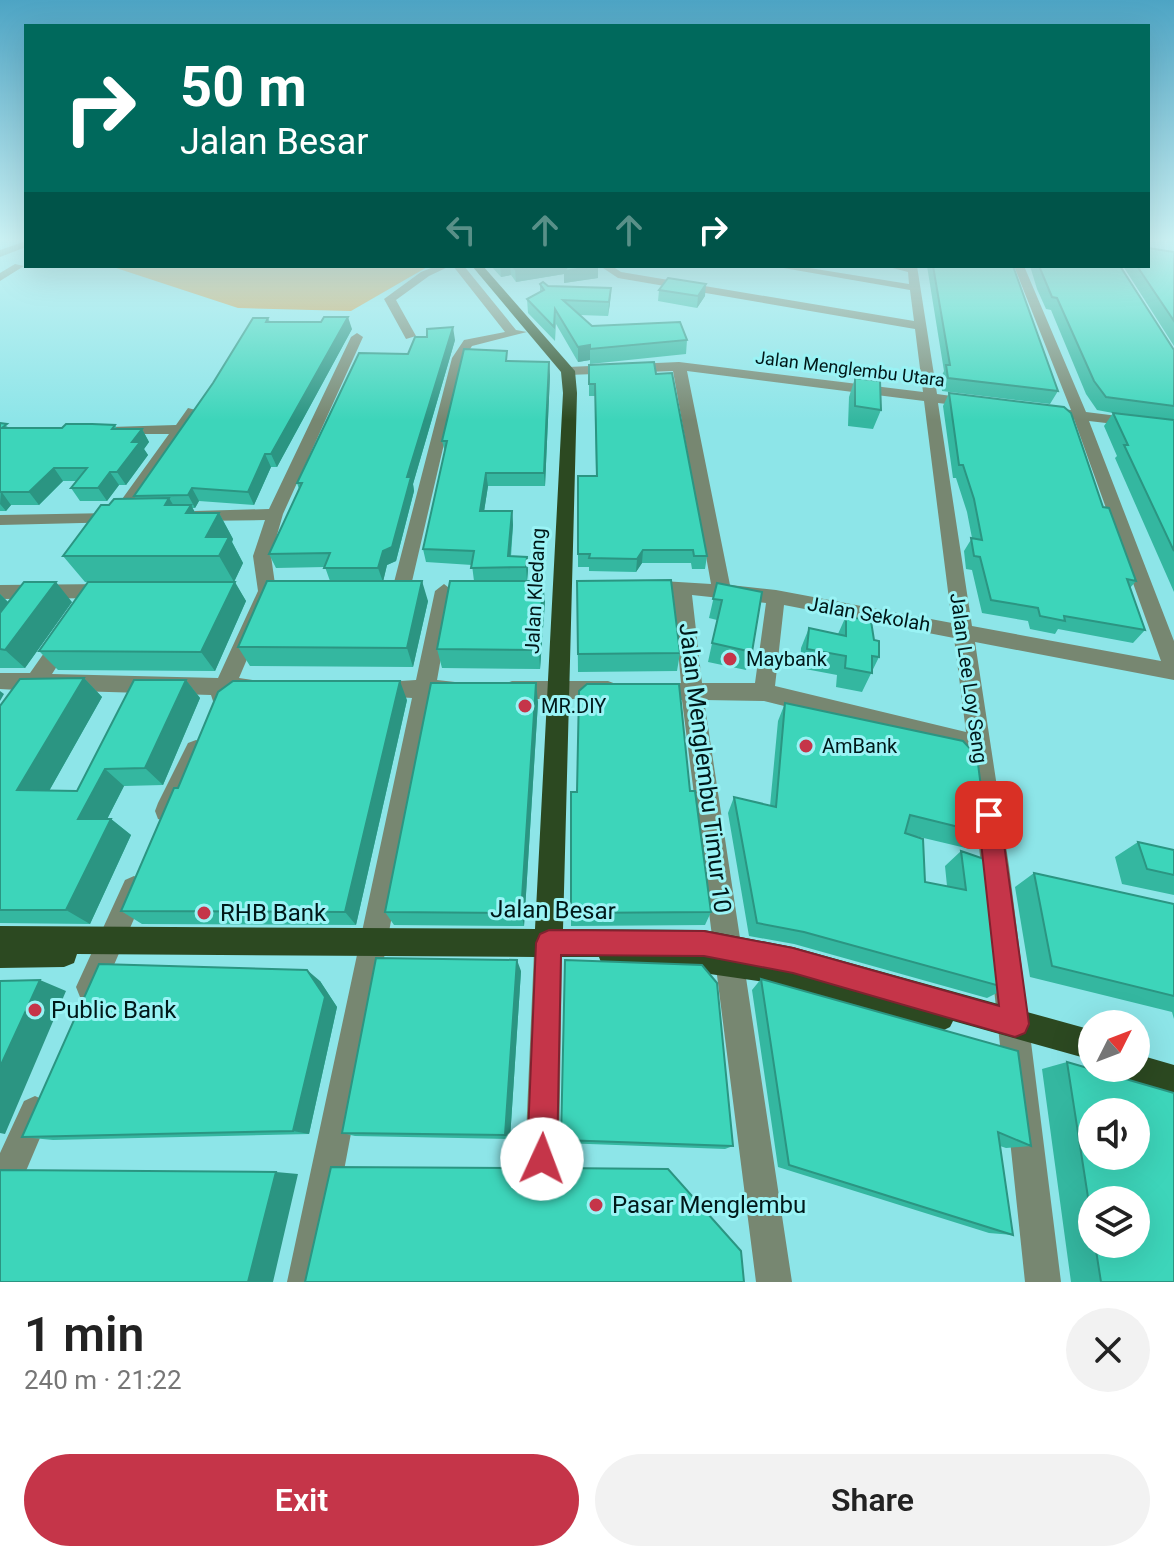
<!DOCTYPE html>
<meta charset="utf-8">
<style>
:root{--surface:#fff;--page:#f2f2f2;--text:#222;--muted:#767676;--accent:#c53549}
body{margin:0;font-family:Roboto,sans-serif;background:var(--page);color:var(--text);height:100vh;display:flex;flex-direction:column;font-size:30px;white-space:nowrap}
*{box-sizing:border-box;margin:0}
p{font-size:26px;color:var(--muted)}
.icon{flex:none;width:44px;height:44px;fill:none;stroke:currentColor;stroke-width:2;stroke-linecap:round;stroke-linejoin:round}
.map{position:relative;height:1282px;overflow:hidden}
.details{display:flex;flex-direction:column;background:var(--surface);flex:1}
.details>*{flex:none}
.hud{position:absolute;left:24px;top:24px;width:1126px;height:244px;border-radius:0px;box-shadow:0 8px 32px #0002;background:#00695c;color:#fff;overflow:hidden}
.needle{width:52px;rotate:48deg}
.fabs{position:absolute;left:1078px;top:1010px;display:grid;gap:16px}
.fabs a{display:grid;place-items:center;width:72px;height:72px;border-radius:50%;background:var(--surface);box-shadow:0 8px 32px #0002;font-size:40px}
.pin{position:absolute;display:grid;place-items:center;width:68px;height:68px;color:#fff;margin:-34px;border-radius:16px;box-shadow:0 4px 12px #0006}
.me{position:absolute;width:88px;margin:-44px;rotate:2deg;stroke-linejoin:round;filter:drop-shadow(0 0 6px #0008)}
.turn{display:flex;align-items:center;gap:28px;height:168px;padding:0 24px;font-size:36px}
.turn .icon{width:104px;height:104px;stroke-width:2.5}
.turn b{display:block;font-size:56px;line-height:68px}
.lanes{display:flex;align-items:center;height:76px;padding:0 24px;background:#0003;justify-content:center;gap:40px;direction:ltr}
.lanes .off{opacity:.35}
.round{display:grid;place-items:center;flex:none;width:84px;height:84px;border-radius:42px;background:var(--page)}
.overview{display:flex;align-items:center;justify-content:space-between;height:136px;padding:0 24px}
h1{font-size:48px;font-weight:600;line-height:60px}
.cta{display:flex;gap:16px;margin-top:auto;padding:16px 24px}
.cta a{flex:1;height:92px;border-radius:48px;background:var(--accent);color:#fff;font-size:32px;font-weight:600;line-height:92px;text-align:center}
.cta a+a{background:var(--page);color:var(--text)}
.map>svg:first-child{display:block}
</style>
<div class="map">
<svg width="1174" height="1282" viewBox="0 0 1174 1282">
<rect width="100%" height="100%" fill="#8de5e8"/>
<!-- green -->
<path fill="#cb9a48" d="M110,266H429L351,311L238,308Z"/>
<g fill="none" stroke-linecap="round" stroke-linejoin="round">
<!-- minor -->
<path fill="#778771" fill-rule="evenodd" d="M26,241V247L0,257V250Z
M15,264L24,266L0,281V273Z
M436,266H450L429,276L396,300L416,336L406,339L384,299L421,272Z
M453,266H464L516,330L527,332L472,346L464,358L410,590L401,597L392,590L452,358L464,340L505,332Z
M600,266H612L621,272L914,321L910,290L772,266H797L909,284L908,272L885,266H917L937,394L973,399L980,403L973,407L938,403L972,626L1161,661L1074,419L1045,415L1038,411L1045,407L1071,410L1014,266H1024L1086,412L1174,423V431L1089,421L1174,641V680L975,642L1009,866L1061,1282H1025L969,752L764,701L704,700L792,1282H756L682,700L648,697L645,691L648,685L681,683L673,593L662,591L660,586L662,581L711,584L673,371L568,375L561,371L568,367L679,362L923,392L915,329L618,278ZM687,371L924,401L952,623L776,590L730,585ZM692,595L766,603L755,683H702ZM784,605L954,638L966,732L775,686Z
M357,333L363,337L283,514L271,556L276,591L239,678L259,681L263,687L259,693L232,695L229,701L221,704L213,701L211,695L41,690L8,741L0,744V716L18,690L0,689V673H30L58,633H72L75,638L52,674L218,678L258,591L253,556L265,520L195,521L187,516L195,511L269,509L351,337Z
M188,408L200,411L123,522L0,525V515L112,513L169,434H116L111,433V427L176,425Z
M108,584L117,591L108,598L0,599V585Z
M444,584L453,591L437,680L464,683L467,689L464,695L433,698L323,1282H287L412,698L368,695L365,689L368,683L416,680L435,591Z
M512,681H608L616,684L619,690L616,696L608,699H512L504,696L501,690L504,684Z
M196,740L204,743L207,750L176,819L167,822L158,819L155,811L158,803L188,743Z
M134,876L143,880L147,889L100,997L90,1001L80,997L76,987L125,880Z
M548,938L558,942L562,952L559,1159L554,1171L542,1176L530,1171L525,1159L534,952L538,942Z
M35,1096L46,1101L51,1112L12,1204L0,1209V1153L24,1101Z"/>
<!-- major -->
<path fill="#2c4921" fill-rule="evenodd" d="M472,266H483L575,371L577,393L563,929L704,930L793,947L1092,1030V1060L953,1021L950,1027L940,1032L758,981L703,973L612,969L602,965L599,957H560L558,962L548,966L538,962L536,957L77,954L74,963L64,967L0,968V926L535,929L563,393L561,372Z
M1136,1054L1174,1065V1097L1119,1079L1115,1068H1136Z"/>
</g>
<!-- wall -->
<path fill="#34b7a0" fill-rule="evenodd" d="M1174,252V346L1123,266H1148Z
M491,266H598V278L564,283V274L516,282L511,275L501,277Z
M927,266H1013L1058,391L1050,404L942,391L941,377L944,371Z
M1030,266H1120L1174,350V592L1115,458L1117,456L1104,426L1113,413L1097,410L1086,394L1051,310L1046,309L1037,289Z
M540,284L610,303L608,316L579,315L592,326L687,340L686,354L590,364V360L578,362L556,324L555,341L528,313L527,299L540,292Z
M659,290L705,296L697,308L658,301Z
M268,318L270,322L352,329L277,467H271L254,505L199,501L195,508H192L195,513H219L233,539L232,542L243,563L234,582L246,601L215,671L58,670L39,651L157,582H85L63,556L136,499L134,496Z
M455,340L413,484L414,491L396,561L387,565L383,581L428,601L413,667L250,666L238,647L330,581L325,567L276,568L269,554L299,489L297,483L408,354Z
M508,361L550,375L545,486H488L484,511H512L513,525L511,557H527L528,570L527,581L545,601L540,669L442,668L437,649L474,581L472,565L426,562L423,549L445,452L442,441Z
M589,365L656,374L707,556L705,569H692L691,563H642L636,572L589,571V567H578V476H596L595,396H589Z
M855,378L881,410L873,429L848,426L849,397Z
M949,393L1103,507L1136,581L1130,588L1145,630L1133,643L1058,629L1055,634L1030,629L1028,621L982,613L972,570L966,569L964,551L972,538L967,512L956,478H953L943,406Z
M0,423L10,428H62L115,425L117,429H142L149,442L144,449L148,455L126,485H119L107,501H80L71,488L76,481H63L39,505H11L6,511H0Z
M577,581L680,653L677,671L578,672Z
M717,583L752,652L746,670L708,662L717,620L709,618Z
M0,594L8,602H72L25,668H0Z
M846,616L874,640L879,657L862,692L836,687L837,675L800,668L801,648L809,628L838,634Z
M84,678L102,697L49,791H77L186,680L200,698L163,785L124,786L107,819H111L131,835L90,924L0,923V706Z
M407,700L356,925L142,924L121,911L178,788Z
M538,702L524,926L394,925L385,912Z
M785,703L987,834L970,849L911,835L925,882L947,886L945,866L961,851L1007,988L987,998L794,944L749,936L728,813L734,797L770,806L778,721Z
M1138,842L1174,850V895L1122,884L1115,857Z
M1034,873L1174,904V1019L1172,1012L1030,977L1015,887Z
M711,912L705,925L571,926V913Z
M521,971L510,1139L355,1136L342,1133Z
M761,979L1031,1146L1006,1148L1000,1146L1013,1235L989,1233L778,1167L752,990Z
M320,981L337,1007L309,1134L53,1140L22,1137Z
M1067,1062L1174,1282H1071L1042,1069ZM1092,1200L1136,1244H1092Z
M561,1140L733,1146L725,1149L562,1143Z"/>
<!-- shaded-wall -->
<path fill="#2b9582" d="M500,266H510L511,275L501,277Z
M535,266H598V278L564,283V274L516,282L515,269Z
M706,284L705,296L697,308L698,296Z
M611,288L610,303L608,316L609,302Z
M348,317L352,329L277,467L271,454Z
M453,327L455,340L413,484L414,491L396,561L387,565L383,582L378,568Z
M590,345V360L578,362V347Z
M549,362L550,375L545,486L544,473Z
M142,429L149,442L144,449L148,455L126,485L117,472L132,442Z
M265,454L271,467L254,505L248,492Z
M54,468L63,481L39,505L29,492Z
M110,472L119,485L107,501L98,488Z
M486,473L488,486L482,525L480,511Z
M192,488L199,501L195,508L188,495Z
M1,491L11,505L6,511L0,504Z
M169,498L185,524L165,505Z
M191,505L206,532L186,513Z
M512,511L513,525L509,570L508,556Z
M219,513L233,539L232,542L243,563L234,582L219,556L206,537Z
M643,550L642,563L636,572L637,559Z
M527,557L528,570L527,581L526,567Z
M422,581L428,601L413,667L407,648Z
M543,581L545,601L540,669L539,650Z
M56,582L72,602L25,668L5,650Z
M235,582L246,601L215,671L201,652Z
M0,594L8,602L0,613Z
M84,678L102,697L40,807L17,790Z
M186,680L200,698L163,785L145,768Z
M400,681L407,700L356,925L345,912Z
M536,683L538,702L524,926L521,913Z
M0,691L4,694L0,701Z
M105,769L124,786L99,835L78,819Z
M111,819L131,835L90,924L66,910Z
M517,960L521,971L510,1139L505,1135Z
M307,970L320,981L337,1007L309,1134L293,1131Z
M40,980L66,991L5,1134L0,1133V1067Z
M276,1172L298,1174L273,1282H248Z"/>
<!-- building -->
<path fill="#3dd5ba" stroke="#2b9582" stroke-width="2" fill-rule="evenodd" d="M1148,248L1174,252V321L1137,266H1148Z
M512,266H535L515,269Z
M568,266H597L564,271Z
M933,266H1013L1058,391L948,378L946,365H950Z
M1039,266H1120L1174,350V406L1106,397L1094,381L1057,298L1052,297Z
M668,278L706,284L698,296L659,290Z
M543,282L548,286L611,288L609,302L563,300L592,326L680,322L687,340L590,349V345L578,347L555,309L554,327L527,299L544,290L540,284Z
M324,317H348L271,454H265L248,492L192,488L188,495L134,496L213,383L253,318H268L266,322H321Z
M453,327L407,477H411L392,547L383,551L378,568H324L330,553L269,554L302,483H297L359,353L408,354L415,337H427V329Z
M464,349L507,351L506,361L549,362L544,473H486L480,511H512L508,556L527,557L526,567L471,568L474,551L423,549L447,441H442Z
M654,362L656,374L672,373L707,556H694L693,550H643L637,559L589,558L590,554H578V476H597L595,384H589V365Z
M855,378L880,381L881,410L855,406Z
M949,393L1064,407L1071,413L1103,507L1109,508L1136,581L1127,579L1145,630L1064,616L1065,621L1040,616L1038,608L991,600L980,557L974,556L971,538L982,540L974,499L963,465H959Z
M1113,413L1174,420V551L1124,445H1128Z
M0,423L7,424L2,428H62L66,424H92L115,425L112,429H142L132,442H140L117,472H110L98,488H71L87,468H54L29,492H0Z
M169,498L165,505H191L186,513H219L206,537H229L219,556H63L101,505H109L114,499Z
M671,580L680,653L578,654L577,581Z
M267,581H422L407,648L238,647Z
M450,581H543L539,650L437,649Z
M24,582H56L5,650L0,649V613Z
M88,582H235L201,652L39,651Z
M717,583L762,592L752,652L712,643L722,600L713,599Z
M846,616L871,621L874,640L879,641V657L872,656V673L845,668L846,656L807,649L809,628L846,636Z
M84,678L17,790L77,791L134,680H186L145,768L105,769L78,819H111L66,910H0V706L20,679Z
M233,681H400L345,912L121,911L174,788H178L218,692Z
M431,683H536L521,913L385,912Z
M587,684H679L690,791H695L711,912L571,913V792H577L579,691Z
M785,703L963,741L977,756L987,834L910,815L905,833L923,839L925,882L966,890L961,851L990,861L1007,988L804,932L757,923L734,797L776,807Z
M1138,842L1174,850V875L1147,869Z
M1034,873L1174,904V996L1052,966Z
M376,958L517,960L505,1135L342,1133Z
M565,960L702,965L717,983L733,1146L561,1140Z
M99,964L307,970L325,997L293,1131L22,1137Z
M761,979L1018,1051L1031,1146L998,1132L1013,1235L789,1165Z
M40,980L0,1067V981Z
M1067,1062L1174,1093V1282H1101L1095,1244H1136V1200H1092V1223ZM1092,1112H1136V1156H1092Z
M331,1167L522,1168L537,1177L555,1168L668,1169L741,1251L744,1282H305Z
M0,1170L276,1172L248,1282H0Z"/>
<!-- sky -->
<linearGradient id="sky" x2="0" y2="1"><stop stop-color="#4da4c4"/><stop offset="0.57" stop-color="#ccf3f5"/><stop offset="1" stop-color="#ccf3f5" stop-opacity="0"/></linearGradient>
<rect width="1174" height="420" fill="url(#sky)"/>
<!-- route -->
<path fill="#c53549" stroke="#80222f" stroke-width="2" d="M989,805L997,808L1000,815L1029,1024L1025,1033L1015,1037L793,973L704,956L561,955L557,1159L552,1169L542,1174L531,1169L527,1159L536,943L540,934L549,930L704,931L793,948L999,1006L978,815L981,808Z"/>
<!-- markers -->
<g fill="#c53549" stroke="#9af3f5" stroke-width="3">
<circle cx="730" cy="659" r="8"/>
<circle cx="525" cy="706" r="8"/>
<circle cx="806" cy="746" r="8"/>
<circle cx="204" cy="913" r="8"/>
<circle cx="35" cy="1010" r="8"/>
<circle cx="596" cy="1205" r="8"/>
</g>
<g text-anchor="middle" stroke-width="6" stroke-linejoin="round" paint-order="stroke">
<!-- far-street labels -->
<g font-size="18" fill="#001819" stroke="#9af3f5">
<text transform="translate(850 369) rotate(7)" y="6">Jalan Menglembu Utara</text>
</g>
<!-- street labels -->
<g font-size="20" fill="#001819" stroke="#9af3f5">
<text transform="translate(535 591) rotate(-87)" y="7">Jalan Kledang</text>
<text transform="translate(869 614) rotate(10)" y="7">Jalan Sekolah</text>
<text transform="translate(969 678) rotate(82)" y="7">Jalan Lee Loy Seng</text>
</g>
<!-- poi labels -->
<g font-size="20" fill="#001819" stroke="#9af3f5" text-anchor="start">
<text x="746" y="666">Maybank</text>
<text x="541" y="713">MR.DIY</text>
<text x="822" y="753">AmBank</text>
</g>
<!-- near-street labels -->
<g font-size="24" fill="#001819" stroke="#9af3f5">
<text transform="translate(705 768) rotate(83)" y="8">Jalan Menglembu Timur 10</text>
<text transform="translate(553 910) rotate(1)" y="8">Jalan Besar</text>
</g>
<!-- near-poi labels -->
<g font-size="24" fill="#001819" stroke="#9af3f5" text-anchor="start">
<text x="220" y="921">RHB Bank</text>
<text x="51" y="1018">Public Bank</text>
<text x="612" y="1213">Pasar Menglembu</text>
</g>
</g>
</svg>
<div class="fabs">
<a><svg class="needle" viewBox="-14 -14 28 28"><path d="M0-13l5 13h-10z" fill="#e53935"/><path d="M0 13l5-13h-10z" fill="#767676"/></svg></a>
<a><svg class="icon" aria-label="sound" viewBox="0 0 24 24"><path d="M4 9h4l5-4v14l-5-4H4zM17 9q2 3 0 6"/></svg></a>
<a><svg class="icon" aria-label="layers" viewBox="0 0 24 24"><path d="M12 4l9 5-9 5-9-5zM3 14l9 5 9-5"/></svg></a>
</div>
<div class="pin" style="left:989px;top:815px;background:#d93025"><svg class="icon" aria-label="arrive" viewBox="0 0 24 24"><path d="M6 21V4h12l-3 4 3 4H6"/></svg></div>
<svg class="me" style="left:542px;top:1159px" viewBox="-20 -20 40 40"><circle r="19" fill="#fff"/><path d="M0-13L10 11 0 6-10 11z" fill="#c53549"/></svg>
<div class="hud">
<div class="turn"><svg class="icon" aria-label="right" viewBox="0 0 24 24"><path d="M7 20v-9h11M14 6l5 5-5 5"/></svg><div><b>50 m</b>Jalan Besar</div></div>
<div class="lanes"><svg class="icon off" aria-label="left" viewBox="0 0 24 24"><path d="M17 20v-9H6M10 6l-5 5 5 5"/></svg><svg class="icon off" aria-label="ahead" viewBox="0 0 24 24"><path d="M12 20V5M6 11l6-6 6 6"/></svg><svg class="icon off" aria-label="ahead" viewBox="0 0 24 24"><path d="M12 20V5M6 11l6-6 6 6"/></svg><svg class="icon" aria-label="right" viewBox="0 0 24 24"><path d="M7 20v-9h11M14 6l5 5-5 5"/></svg></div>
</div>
</div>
<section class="details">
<div class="overview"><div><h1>1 min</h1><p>240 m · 21:22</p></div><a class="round"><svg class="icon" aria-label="close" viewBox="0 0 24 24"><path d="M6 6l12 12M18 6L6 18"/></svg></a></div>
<div class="cta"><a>Exit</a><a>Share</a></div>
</section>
